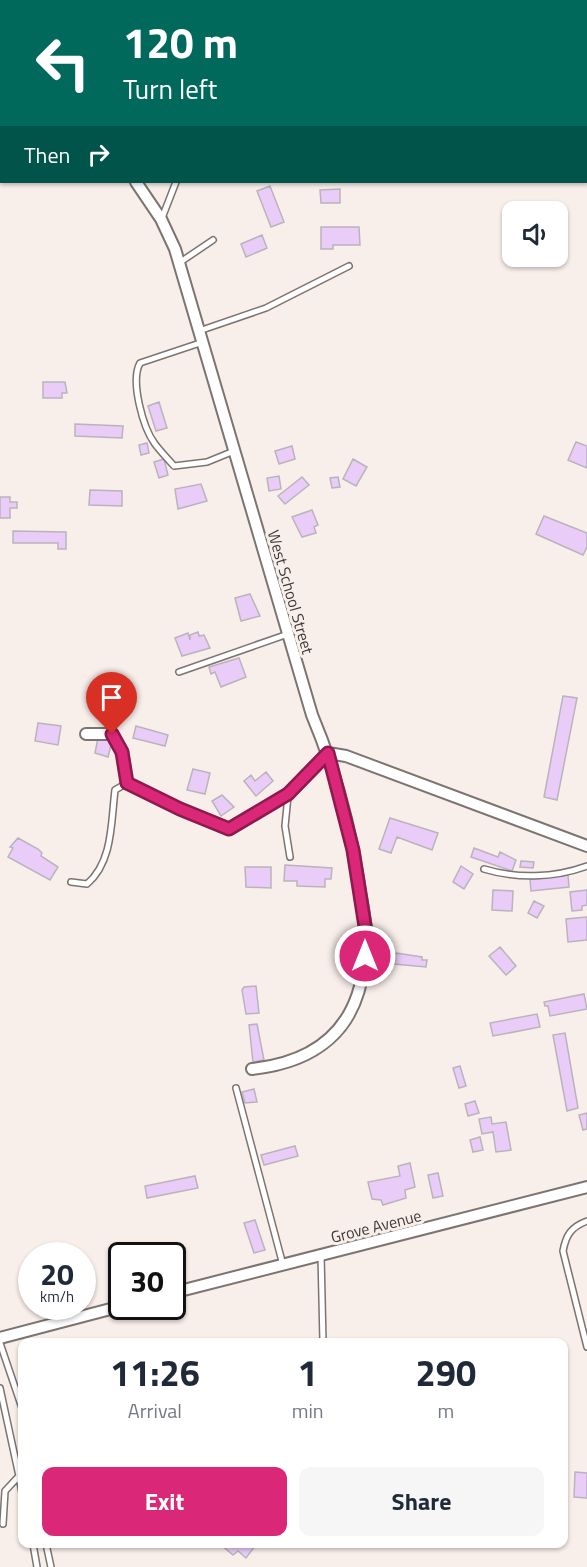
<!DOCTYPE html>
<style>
:root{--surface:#fff;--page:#f6f6f7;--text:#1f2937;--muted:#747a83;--accent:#db2777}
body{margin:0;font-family:"Titillium Web",sans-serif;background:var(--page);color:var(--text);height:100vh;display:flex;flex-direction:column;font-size:22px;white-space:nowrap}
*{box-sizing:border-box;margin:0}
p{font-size:20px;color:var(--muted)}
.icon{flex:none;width:33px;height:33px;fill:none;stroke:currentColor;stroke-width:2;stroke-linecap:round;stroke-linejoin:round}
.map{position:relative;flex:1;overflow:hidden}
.details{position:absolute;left:18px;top:1338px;width:550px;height:210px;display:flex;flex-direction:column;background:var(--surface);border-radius:12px;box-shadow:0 2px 4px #0004}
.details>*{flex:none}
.hud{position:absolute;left:0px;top:0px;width:588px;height:183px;box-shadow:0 2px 4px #0004;background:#00695c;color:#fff;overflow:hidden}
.buttons{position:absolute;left:502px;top:201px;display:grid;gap:12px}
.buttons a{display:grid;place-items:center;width:66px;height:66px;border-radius:12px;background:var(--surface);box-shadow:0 2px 4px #0004;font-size:30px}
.speed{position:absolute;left:18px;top:1242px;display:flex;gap:12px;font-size:30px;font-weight:700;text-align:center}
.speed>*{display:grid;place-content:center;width:78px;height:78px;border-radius:50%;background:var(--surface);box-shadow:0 2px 4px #0004;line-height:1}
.speed small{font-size:15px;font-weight:400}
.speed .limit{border:3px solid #111;border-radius:9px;background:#fff;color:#111}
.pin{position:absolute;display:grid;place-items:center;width:51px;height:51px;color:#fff;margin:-62px -26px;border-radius:50% 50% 50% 0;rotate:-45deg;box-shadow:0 0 6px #0007}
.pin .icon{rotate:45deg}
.me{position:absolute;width:66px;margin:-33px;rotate:0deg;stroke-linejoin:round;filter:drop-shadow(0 0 4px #0008)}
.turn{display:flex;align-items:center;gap:21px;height:126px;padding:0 24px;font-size:27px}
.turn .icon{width:78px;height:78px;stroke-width:2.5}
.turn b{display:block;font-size:42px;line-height:51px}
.then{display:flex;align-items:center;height:57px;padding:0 24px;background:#0003;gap:12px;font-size:22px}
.eta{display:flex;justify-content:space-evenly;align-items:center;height:102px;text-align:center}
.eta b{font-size:36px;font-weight:700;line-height:42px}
.primary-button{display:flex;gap:12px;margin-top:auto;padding:12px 24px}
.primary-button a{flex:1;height:69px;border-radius:12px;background:var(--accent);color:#fff;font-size:24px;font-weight:700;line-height:69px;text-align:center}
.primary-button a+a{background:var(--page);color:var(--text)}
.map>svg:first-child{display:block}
</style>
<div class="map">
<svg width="587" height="1567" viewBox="0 0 587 1567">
<rect width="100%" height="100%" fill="#f8eeea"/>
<!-- building -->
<path fill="#eaccf8" stroke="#b9b4bc" stroke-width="1.5" d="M270,186L284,222L271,227L257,191Z
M340,189V203H321L320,190Z
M321,227H359L360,245H333V249H321Z
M262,235L267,248L246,257L241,244Z
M43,382H65L67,393H62V398H43Z
M159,402L167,428L156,431L148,406Z
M75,424L123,426L122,438L75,436Z
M576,442L587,446V468L568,460Z
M147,443L149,453L141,455L139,445Z
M292,446L295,459L279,464L275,451Z
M164,459L168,475L159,478L154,462Z
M353,459L367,467L356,486L343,479Z
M279,476L281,489L269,491L267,478Z
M302,477L309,485L285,504L278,496Z
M338,477L340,487L332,488L330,478Z
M201,484L207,501L178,509L175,489Z
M90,490L122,491V506L89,505Z
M0,497H10V502H17V508H10V518H0Z
M312,510L318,525L314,527L316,533L302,537L292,517Z
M544,516L587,533V547L583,555L536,534Z
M13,531L66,532V549H58V543H13Z
M250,594L260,616L241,621L235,598Z
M198,632L199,636L204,635L210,648L182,656L175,638L188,633L190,640V635Z
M239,658L246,677L221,687L215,672L211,674L209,667Z
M563,696L577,698L557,800L544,797Z
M38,723L61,726L58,745L35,741Z
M136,726L168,735L165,746L133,738Z
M98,738L112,741L108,757L95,753Z
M193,769L210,773L205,794L187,790Z
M266,772L273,781L256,796L244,781L251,775L255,781Z
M222,795L234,807L221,816L212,801Z
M390,818L438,833L432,850L397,837L391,853L379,849Z
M18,838L38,849L42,853L41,856L58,867L50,880L8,857L13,848L10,847Z
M474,848L498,857L500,852L516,860L512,871L471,857Z
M521,861L534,862L533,868L520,867Z
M285,865L332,868L331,879H325V887L297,886V881H284Z
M461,866L473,874L464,889L453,882Z
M245,867H271V888L246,887Z
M568,875L569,887L531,891L530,879Z
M493,890L513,891L512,911L492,910Z
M587,890V905L582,906V910L572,911L570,892Z
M534,901L544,906L537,918L528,913Z
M587,917V940L568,942L566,919Z
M500,947L516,966L506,975L489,956Z
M396,953L422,957V960H427L426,967L394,964Z
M256,986L259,1013L246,1014L242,990L244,987Z
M584,994L587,1009L550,1016L548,1006H545L544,1002Z
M537,1014L540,1027L493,1036L490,1023Z
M257,1024L264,1060L253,1062L249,1025Z
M565,1033L578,1108L567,1111L553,1035Z
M460,1066L466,1086L459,1088L453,1068Z
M254,1089L257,1102L245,1103L242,1092Z
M475,1101L479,1113L468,1116L465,1104Z
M587,1113V1129L583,1130L579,1115Z
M491,1117L492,1124L506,1122L511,1150L496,1152L493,1132L482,1134L479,1119Z
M480,1137L483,1150L473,1152L470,1140Z
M295,1146L298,1156L264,1165L261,1155Z
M410,1163L415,1187L405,1190L406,1198L383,1205L381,1200L372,1199L368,1182L400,1176L398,1166Z
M438,1173L443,1196L433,1198L428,1175Z
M195,1176L198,1188L147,1198L145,1186Z
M255,1220L265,1250L254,1253L244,1223Z
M575,1472L587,1473V1498L574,1497Z
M220,1544H252L255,1546L246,1558L238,1551L233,1555Z"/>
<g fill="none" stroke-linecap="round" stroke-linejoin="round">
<defs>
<path id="lane" d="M282,0L283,2
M425,0V2
M162,218L176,182
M179,263L213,240
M199,331L266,308L349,266
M203,342L140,363C130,381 143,428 155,444C161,452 168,459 174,466L207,462L234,451
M179,672L288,634
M288,796L285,826L290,857
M484,869C517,879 554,878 587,866
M71,882L87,884C113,862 111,822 115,790L127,783
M236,1088L283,1265
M587,1221C571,1227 566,1235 563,1251L587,1347
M321,1255L323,1342
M0,1343L22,1408
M0,1388L19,1476L5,1491L3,1524
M19,1476L22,1493
M33,1544L37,1567
M46,1544L51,1567"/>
<path id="street" d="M76,2L77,0
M0,162L2,159
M136,182L161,219L175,249L312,715C334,767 349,823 358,878C361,898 365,917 367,937C367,946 365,956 364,964C357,1030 316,1062 252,1069
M86,734H112L122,752L127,783L180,809L229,829L288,794L328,753
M328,753L346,756L587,846
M172,1293L587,1187
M0,1338L122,1306"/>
</defs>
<!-- lane casing -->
<use href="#lane" stroke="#7c7470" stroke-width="8"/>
<!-- street casing -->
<use href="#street" stroke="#7c7470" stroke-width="14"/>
<!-- lane -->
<use href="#lane" stroke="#fff" stroke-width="5"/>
<!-- street -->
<use href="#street" stroke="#fff" stroke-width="10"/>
</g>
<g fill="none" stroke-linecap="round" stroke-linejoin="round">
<defs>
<path id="route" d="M112,734L122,752L127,783L180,809L229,829L288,794L328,753L353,850L367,939L365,956"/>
</defs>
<!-- route casing -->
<use href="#route" stroke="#8e194d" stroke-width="15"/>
<!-- route -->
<use href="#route" stroke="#db2777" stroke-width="10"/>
</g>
<g text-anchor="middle" stroke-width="6" stroke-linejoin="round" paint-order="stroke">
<!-- street labels -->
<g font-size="16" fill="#3e3a39" stroke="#f8eeea">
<text transform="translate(291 592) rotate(74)" y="6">West School Street</text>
<text transform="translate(376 1226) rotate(-14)" y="6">Grove Avenue</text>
</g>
</g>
</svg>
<div class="buttons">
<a><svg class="icon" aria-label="sound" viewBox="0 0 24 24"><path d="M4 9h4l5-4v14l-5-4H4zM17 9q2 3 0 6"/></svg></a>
</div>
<div class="speed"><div>20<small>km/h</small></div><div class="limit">30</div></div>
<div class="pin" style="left:112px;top:734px;background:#d93025"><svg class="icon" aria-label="arrive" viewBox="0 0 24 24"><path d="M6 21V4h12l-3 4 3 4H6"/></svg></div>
<svg class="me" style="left:365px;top:956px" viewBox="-20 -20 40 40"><circle r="17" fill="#db2777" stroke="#fff" stroke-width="3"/><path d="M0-11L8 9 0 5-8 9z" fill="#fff"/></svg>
<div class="hud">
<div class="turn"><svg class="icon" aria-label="left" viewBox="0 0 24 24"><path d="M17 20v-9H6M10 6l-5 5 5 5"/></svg><div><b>120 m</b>Turn left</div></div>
<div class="then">Then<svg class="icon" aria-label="right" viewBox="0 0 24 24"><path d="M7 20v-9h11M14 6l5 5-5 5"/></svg></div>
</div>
<section class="details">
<div class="eta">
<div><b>11:26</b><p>Arrival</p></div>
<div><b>1</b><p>min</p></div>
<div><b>290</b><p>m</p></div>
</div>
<div class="primary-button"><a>Exit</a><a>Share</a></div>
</section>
</div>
